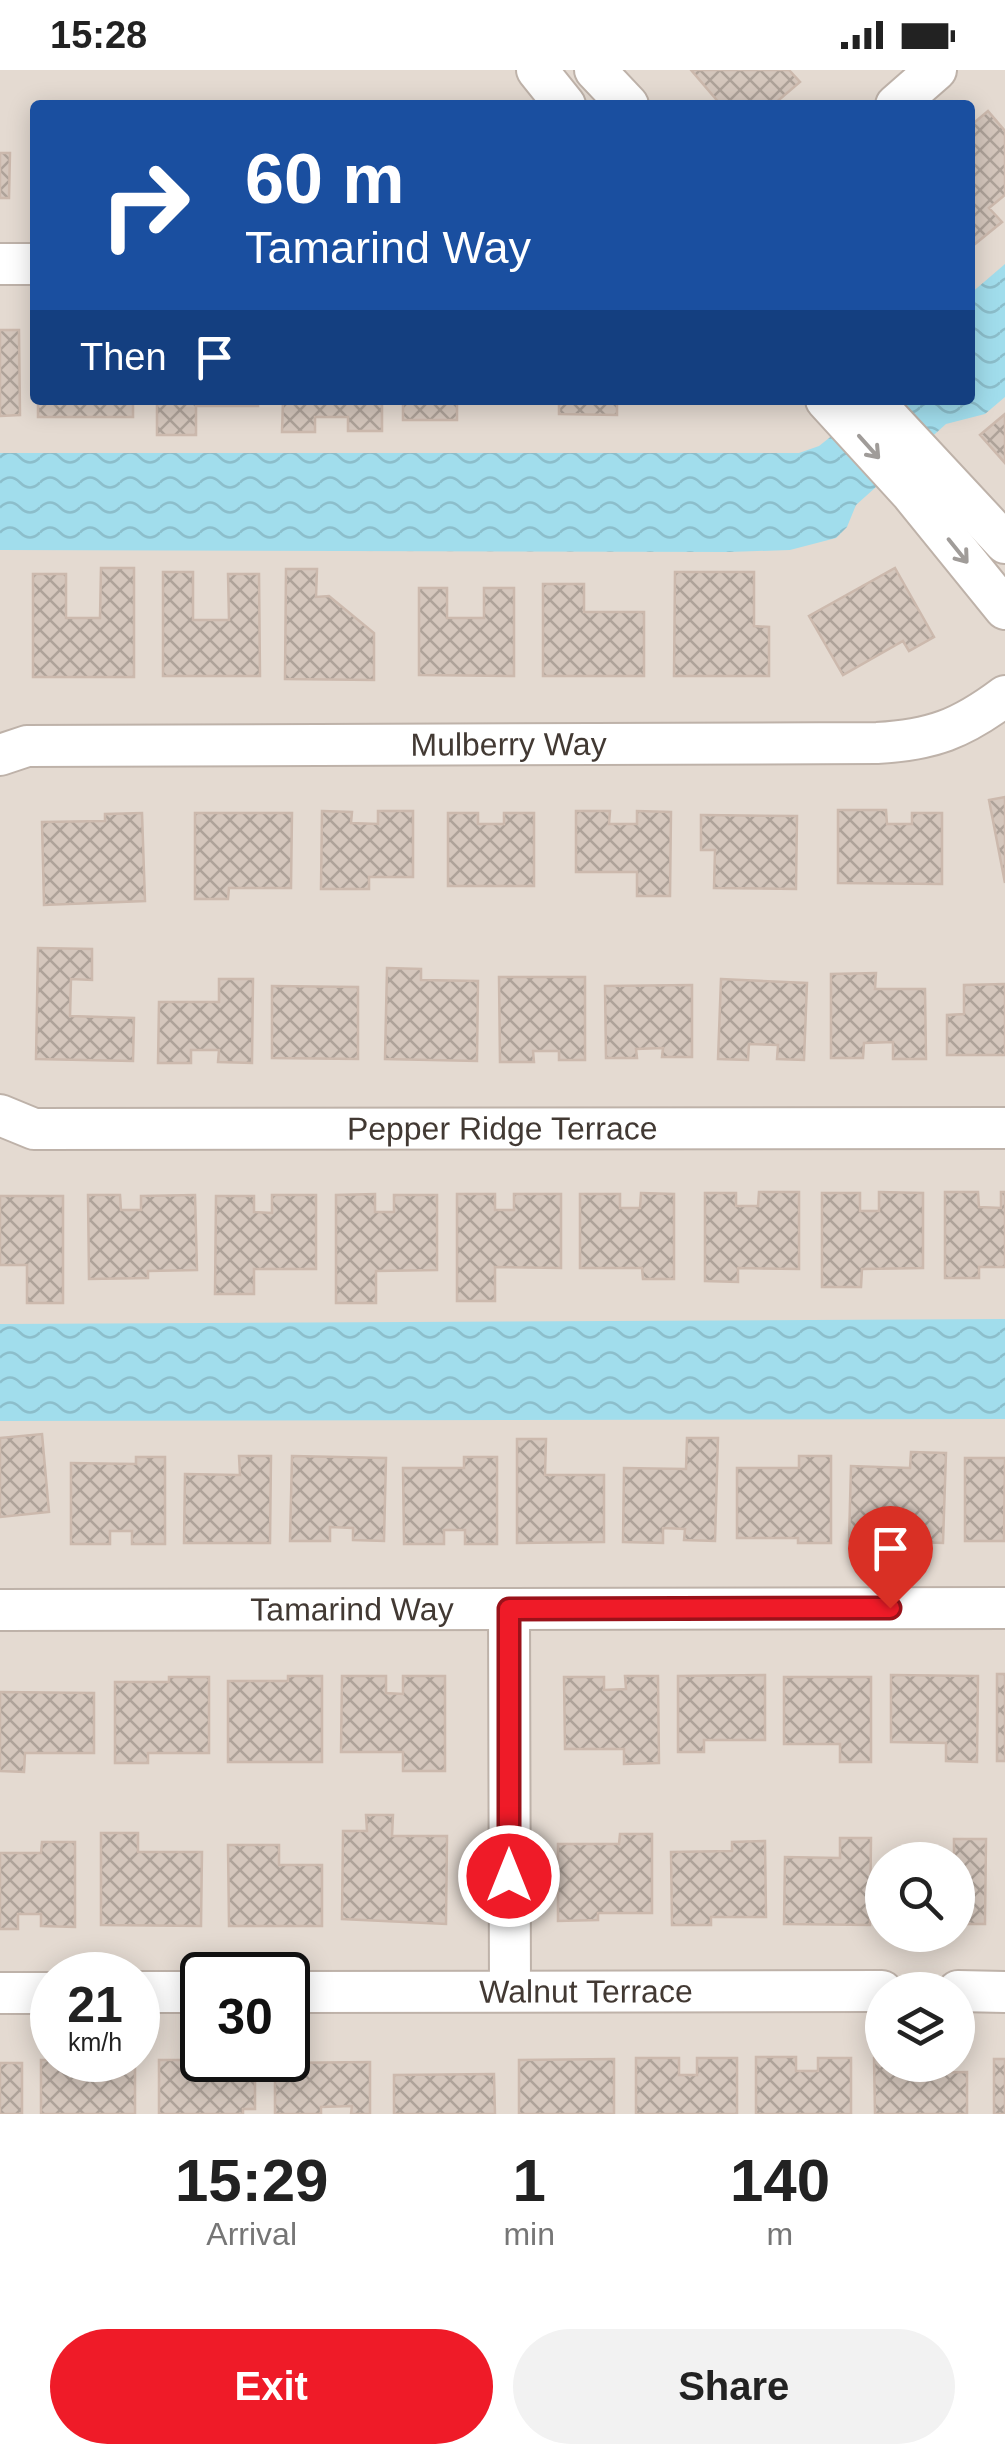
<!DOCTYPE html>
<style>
:root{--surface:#fff;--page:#f2f2f2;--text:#222;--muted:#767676;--accent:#ef1b28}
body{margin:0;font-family:Helvetica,sans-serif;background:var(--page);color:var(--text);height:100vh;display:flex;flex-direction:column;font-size:38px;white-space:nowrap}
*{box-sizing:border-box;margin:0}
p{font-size:32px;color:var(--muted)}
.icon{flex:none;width:55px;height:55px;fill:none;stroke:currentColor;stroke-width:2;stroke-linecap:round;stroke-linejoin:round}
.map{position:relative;height:2044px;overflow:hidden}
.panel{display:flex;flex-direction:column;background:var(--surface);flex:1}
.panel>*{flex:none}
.banner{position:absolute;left:30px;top:30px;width:945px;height:305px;border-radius:10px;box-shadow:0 5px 25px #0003;background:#1a4fa0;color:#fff;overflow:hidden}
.buttons{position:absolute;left:865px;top:1772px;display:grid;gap:20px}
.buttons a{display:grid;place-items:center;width:110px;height:110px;border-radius:50%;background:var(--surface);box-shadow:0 5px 25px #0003;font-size:50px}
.speed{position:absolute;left:30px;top:1882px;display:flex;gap:20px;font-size:50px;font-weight:700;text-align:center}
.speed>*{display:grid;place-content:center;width:130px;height:130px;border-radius:50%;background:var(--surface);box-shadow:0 5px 25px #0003;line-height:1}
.speed small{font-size:25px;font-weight:400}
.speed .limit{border:5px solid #111;border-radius:15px;background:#fff;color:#111}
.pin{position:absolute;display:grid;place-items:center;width:85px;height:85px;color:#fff;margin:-102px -42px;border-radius:50% 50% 50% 0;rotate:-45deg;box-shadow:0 0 10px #0007}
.pin .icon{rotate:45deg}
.me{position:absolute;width:110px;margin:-55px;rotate:0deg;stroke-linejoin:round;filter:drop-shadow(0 0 8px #0008)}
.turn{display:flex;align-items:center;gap:35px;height:210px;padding:0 50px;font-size:45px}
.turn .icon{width:130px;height:130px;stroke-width:2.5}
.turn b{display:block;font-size:70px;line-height:85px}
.then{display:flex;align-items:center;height:95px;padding:0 50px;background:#0003;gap:20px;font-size:38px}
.eta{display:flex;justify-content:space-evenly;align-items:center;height:170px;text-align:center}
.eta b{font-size:60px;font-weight:600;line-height:70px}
.button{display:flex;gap:20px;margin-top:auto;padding:20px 50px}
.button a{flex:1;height:115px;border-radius:60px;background:var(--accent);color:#fff;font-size:40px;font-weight:600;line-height:115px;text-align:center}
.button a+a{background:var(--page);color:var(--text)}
.status{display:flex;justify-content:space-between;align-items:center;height:70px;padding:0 50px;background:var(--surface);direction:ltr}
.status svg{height:28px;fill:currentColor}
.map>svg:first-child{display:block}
</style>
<div class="status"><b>15:28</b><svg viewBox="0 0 49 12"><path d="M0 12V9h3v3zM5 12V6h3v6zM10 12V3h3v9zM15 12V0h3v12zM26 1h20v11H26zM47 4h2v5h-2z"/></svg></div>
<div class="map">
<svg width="1005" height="2044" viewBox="0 0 1005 2044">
<defs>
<pattern id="water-waves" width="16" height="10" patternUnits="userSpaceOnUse" patternTransform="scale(2.5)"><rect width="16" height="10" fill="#a1ddec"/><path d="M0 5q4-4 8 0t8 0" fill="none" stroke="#8cbecb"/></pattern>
<pattern id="building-cross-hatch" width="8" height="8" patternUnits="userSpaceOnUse" patternTransform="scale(2.5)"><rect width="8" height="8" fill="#d4c6bc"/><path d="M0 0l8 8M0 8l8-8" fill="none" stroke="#aea299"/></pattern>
</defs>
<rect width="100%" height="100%" fill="#f0e9e3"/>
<!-- residential -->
<path fill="#e4dad1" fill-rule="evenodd" d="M0,0H1005V2044H0ZM35,35H970V330H35ZM882,1790H958V1865H882ZM52,1905H138V1990H52ZM202,1905H288V1990H202ZM882,1920H958V1995H882Z"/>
<!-- water -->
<path fill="url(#water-waves)" d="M1005,194V327L985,344L946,354L856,435L847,457L836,468L790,480L729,482L0,480V383H799L819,376L877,330H970V224Z
M1005,1249V1349L0,1351V1254Z"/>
<!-- building -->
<path fill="url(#building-cross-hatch)" stroke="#ccb9ad" stroke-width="2.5" d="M691,0H789L800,12L773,35H721Z
M276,33H330V35H276Z
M988,41L1005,61V125L989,138L1002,152L970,178V56Z
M0,83H10L9,128H0Z
M0,260H19L20,345L0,346Z
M38,330H133V347H38Z
M157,330H258V336H196V365H157Z
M283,330H382V361H348V347H315V362H282Z
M403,330H457V350H403Z
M559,330H617V345L559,344Z
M1005,344V393L980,365Z
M101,498H134V607H33V504H66V548H100Z
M895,498L934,567L909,581L903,571L843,605L809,546Z
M286,499H317L316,527L329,526L374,563V610L285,609Z
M163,502H193V550H229L228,504H259L260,606H163Z
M675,502H754V556L769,557V606H674Z
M543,514H584V542H644V606H543Z
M419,518H447V548H484V518H514V606L419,605Z
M1005,727V813L989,730Z
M838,740H886L887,754H912V743H942V814L838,813Z
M322,741L352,742L351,753L378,754V741H413V807H369V819H321Z
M576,741H610L609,754H637V741L671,742L670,826H637V802H576Z
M142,743L145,831L44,835L42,752L105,751V744Z
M195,743H292L291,818H229L228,829H195Z
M448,743H478V754H504V743H534V816H448Z
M701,745L797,746L796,819L714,818L715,780H701Z
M38,878L92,879V910L71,909L70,946L134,948L133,991L36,989Z
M387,898L421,899V910L478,911L477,991L385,989Z
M876,903L875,919H925L926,989H893V972L864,973L863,988H831V904Z
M499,907H585V990H559V981H533L534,992H500Z
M219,909H253L252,993L218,992L219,980H191V993H158L159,932H219Z
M721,909L807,913L804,990L777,989L778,975L749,974L748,990L718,989Z
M1005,914V985H947V945L964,944V915Z
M692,915V987H662L663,978L636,979L637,988H606L605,916Z
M272,916L358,917V989L272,988Z
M759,1122H799V1199L738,1198V1212L705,1211V1123H736V1136H758Z
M879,1122L923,1123V1198L862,1199L861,1217H822V1123H860V1141H879Z
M945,1122H978L979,1137L1001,1138V1122H1005V1197H979V1208H945Z
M641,1123L674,1124V1209H643L642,1198H580V1124H620V1138H640Z
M375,1124V1142H394V1125H437V1200L376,1201V1233H336V1125Z
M457,1124H495V1140H514V1124H561V1198L495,1197V1231H457Z
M88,1125H120L121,1140H141V1126L195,1125L197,1200L148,1201V1208L89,1209Z
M272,1125H316V1199H254V1224H215L216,1126H254V1142L272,1143Z
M0,1126H63V1233H27V1195H0Z
M42,1364L49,1442L0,1447V1368Z
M687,1368H718L715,1471L684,1470L685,1459L663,1458V1473L623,1472L624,1398L686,1399Z
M517,1369H546L545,1405H604V1472L517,1473Z
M911,1382L946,1383L943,1473L912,1472V1458L890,1457L889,1473L849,1471L851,1396L910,1398Z
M239,1386H271L270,1473H184L185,1404L240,1405Z
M292,1386L386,1388L384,1471L353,1470V1458L330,1457V1471H290Z
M799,1386H831V1473H798V1468H737V1398H799Z
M136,1387H165V1474H132V1461H110V1474H71V1393L136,1394Z
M464,1387H497V1474H465V1460H444V1474H404L403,1398H464Z
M965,1388H1005L1004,1471H965Z
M997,1604H1005V1691H997Z
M765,1605V1670H704V1682H678V1606Z
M891,1605L978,1606L977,1692L946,1691V1673L891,1672Z
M288,1606H322V1692H228V1611H288Z
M342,1606H386V1623L403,1624V1606H445V1701H403V1682H341Z
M625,1606H658L659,1693L624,1694V1679H565L564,1607H604V1620L626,1619Z
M169,1607H209V1683H148V1693H115V1612H169Z
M784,1607H871V1692H840V1674H784Z
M0,1622L94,1623V1683H25L24,1702L0,1701Z
M366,1745H393L392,1766H447L446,1854L342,1849L343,1761H367Z
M101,1763H138V1782H202L201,1856L101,1855Z
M620,1764H652V1843H598V1850L558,1851V1774H619Z
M840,1768H871L870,1855L784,1854L785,1787L840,1788Z
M954,1769H986L985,1854H958V1790H892V1785L954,1784Z
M765,1771L766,1847H711V1855H672L671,1782L732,1781V1772Z
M42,1772H75V1857L41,1856V1844H18V1859H0V1783H41Z
M228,1775H279V1795H322V1856H229Z
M756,1987H796V2001H818V1988H851V2044H756Z
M636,1988H679V2005H697V1988H737V2044H636Z
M874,1988H882V1995H910L911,2003L967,2002V2044H875Z
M614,1989V2044H519V1990Z
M994,1989H1005V2044H994Z
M41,1990H79V2005H102V1990H135V2044H41Z
M159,1990H200V2000H255V2039H243V2044H159Z
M370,1992V2044H351L352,2036L321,2037V2044H275V1993Z
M0,1993H22V2044H0Z
M494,2004L495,2044H394V2005Z"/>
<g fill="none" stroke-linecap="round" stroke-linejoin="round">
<defs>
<g id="minor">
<path d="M537,0L565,35"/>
<path d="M595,0L628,35"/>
<path d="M896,35L936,0"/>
<path d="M0,194H35"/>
<path d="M826,330L911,423L1005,539"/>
<path d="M872,330L1005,473"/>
<path id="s1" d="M0,685L27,676L877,673C932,670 961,659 1005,626"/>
<path id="s2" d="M0,1045L34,1059L1005,1058"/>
<path d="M509,1539L510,1921"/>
<path id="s3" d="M0,1540L1005,1538"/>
<path d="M958,1921L1005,1922"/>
<path d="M138,1922H202"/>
<path id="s4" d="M288,1922L882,1921"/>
<path d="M0,1923H52"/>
</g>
</defs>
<!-- minor casing -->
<use href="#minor" stroke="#beb2a9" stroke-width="44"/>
<!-- minor -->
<use href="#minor" stroke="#fff" stroke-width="40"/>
</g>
<!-- one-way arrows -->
<defs><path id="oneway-shaft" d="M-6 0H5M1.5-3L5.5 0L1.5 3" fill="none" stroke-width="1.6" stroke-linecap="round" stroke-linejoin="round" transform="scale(2.5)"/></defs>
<g stroke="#a09c99">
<use href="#oneway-shaft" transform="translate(869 377) rotate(48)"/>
<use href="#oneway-shaft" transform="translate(958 481) rotate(51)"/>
</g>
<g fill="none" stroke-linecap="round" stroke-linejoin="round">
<defs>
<path id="route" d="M509,1806V1539L890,1538"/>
</defs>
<!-- route casing -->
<use href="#route" stroke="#9b121a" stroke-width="25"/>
<!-- route -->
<use href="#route" stroke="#ef1b28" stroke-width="18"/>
</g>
<g text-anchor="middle" stroke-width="8" stroke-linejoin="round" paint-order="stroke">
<!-- street labels -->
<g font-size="32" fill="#423933" stroke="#fff">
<text dy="11" stroke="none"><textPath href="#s1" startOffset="510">Mulberry Way</textPath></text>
<text dy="11" stroke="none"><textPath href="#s2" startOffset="505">Pepper Ridge Terrace</textPath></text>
<text dy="11" stroke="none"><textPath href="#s3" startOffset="352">Tamarind Way</textPath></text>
<text dy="11" stroke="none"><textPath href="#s4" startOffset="298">Walnut Terrace</textPath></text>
</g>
</g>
</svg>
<div class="buttons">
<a><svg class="icon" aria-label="search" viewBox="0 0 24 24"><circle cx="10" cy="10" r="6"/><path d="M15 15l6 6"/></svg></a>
<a><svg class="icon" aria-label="layers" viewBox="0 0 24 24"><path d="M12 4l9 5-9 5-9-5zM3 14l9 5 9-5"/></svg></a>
</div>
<div class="speed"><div>21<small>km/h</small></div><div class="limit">30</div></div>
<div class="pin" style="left:890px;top:1538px;background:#d93025"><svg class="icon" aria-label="arrive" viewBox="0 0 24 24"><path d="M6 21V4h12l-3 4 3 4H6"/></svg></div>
<svg class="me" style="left:509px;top:1806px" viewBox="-20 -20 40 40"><circle r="17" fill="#ef1b28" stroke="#fff" stroke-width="3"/><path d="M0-11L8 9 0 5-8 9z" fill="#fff"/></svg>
<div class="banner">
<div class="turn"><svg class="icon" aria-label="right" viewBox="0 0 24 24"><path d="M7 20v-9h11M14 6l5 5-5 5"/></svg><div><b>60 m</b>Tamarind Way</div></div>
<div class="then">Then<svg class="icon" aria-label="arrive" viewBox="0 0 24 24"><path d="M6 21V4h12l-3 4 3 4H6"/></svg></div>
</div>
</div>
<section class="panel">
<div class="eta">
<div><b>15:29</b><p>Arrival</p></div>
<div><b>1</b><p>min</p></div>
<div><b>140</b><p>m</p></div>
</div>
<div class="button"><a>Exit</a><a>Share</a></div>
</section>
